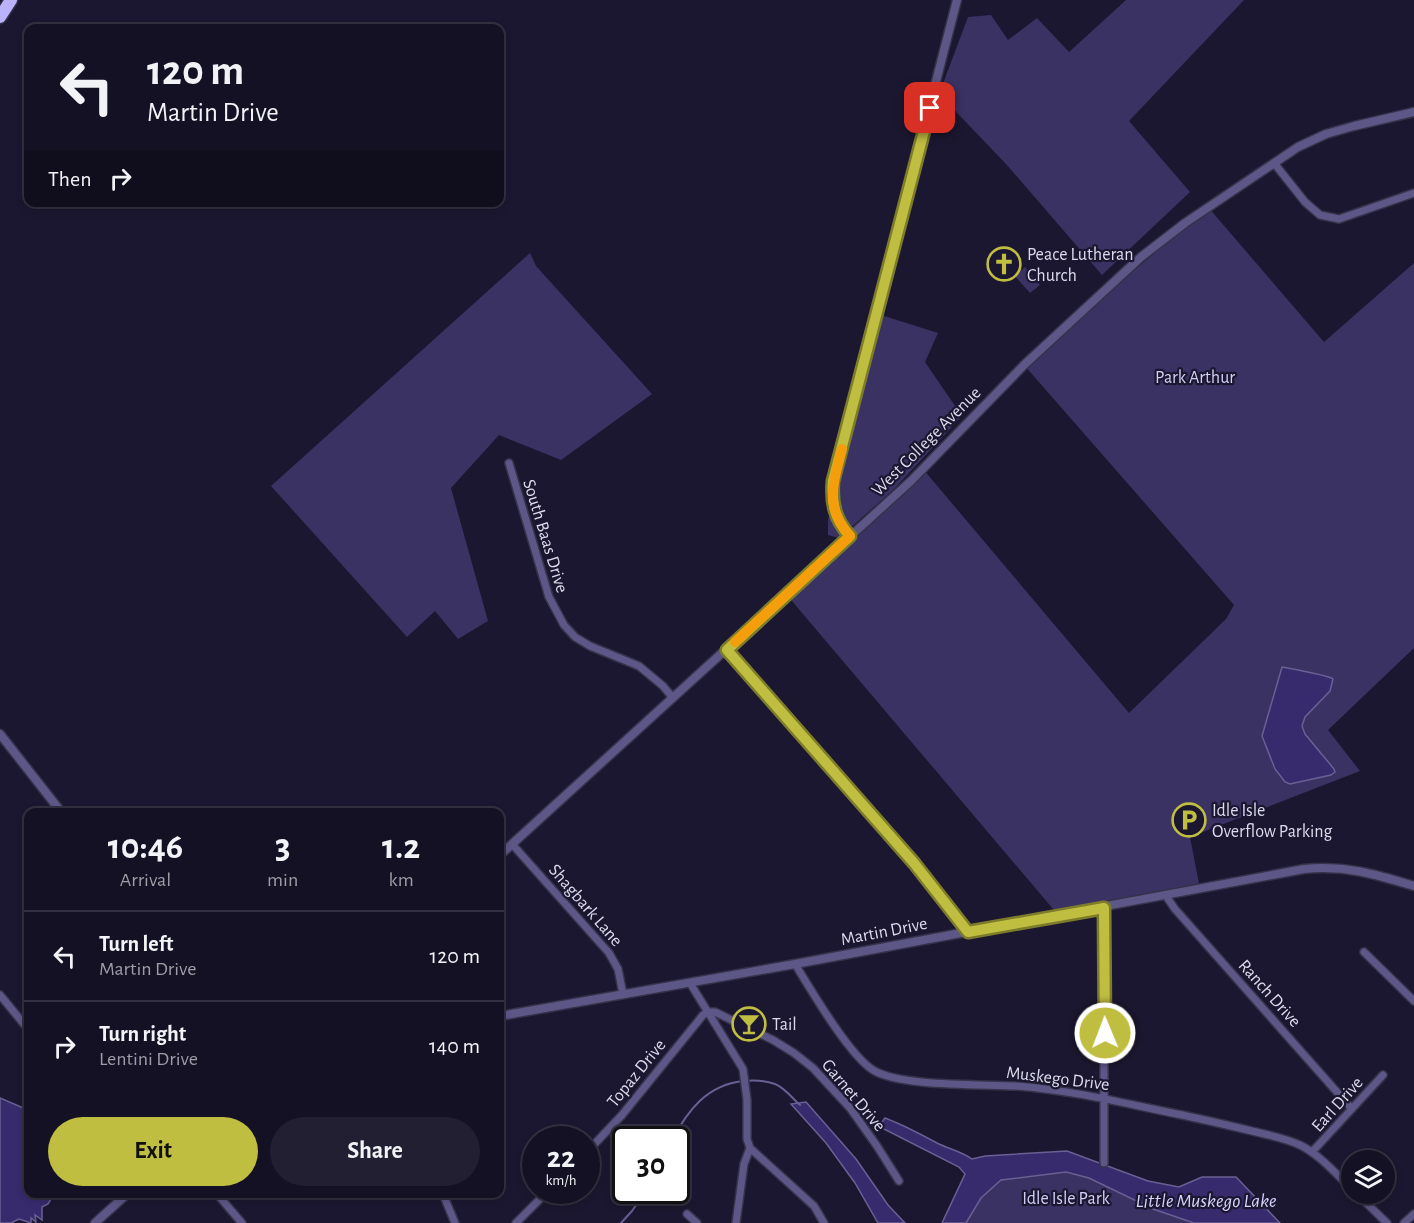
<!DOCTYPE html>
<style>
:root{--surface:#141124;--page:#211f31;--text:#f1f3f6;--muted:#9d9da6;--line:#333141;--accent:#c0be41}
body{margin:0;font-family:"Alegreya Sans",sans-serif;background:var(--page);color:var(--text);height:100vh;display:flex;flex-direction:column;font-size:22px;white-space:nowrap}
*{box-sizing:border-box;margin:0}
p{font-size:20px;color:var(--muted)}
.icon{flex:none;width:33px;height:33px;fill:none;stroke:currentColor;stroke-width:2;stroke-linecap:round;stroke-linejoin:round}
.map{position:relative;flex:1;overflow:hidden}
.drawer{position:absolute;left:24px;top:808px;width:480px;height:390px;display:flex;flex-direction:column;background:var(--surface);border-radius:12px;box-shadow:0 3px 9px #0003,0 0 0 2px var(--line)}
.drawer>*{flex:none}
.hud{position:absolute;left:24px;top:24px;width:480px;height:183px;border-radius:12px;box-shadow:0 3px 9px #0003,0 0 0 2px var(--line);background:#141124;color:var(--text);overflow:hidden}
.controls{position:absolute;left:1341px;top:1150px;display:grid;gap:12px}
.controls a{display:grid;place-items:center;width:54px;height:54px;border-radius:50%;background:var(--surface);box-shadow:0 3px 9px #0003,0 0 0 2px var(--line);font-size:30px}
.speed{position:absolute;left:522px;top:1126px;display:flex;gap:12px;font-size:30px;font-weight:700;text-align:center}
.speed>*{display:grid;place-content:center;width:78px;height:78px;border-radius:50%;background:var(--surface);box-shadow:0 3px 9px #0003,0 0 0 2px var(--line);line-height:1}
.speed small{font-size:15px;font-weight:400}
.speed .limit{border:3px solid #111;border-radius:9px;background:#fff;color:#111}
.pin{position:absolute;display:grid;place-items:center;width:51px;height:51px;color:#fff;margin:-26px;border-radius:12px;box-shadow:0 3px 9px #0006}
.me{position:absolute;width:66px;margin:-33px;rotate:359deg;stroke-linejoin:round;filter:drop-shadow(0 0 4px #0008)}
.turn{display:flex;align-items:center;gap:21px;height:126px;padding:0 24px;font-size:27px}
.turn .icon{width:78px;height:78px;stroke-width:2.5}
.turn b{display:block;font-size:42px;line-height:51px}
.then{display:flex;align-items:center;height:57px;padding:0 24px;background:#0003;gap:12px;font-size:22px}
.eta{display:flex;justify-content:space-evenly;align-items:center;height:102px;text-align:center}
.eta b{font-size:36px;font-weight:700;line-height:42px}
.cta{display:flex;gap:12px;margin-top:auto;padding:12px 24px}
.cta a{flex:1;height:69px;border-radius:36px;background:var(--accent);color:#111;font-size:24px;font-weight:700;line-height:69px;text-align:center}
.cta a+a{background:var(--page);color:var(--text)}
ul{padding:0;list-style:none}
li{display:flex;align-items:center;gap:18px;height:90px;padding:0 24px;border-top:2px solid var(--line)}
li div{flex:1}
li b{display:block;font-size:22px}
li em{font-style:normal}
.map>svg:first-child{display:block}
</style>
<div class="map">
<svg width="1414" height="1223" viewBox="0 0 1414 1223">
<rect width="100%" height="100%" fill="#1b1730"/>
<!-- green -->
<path fill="#3a3262" d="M1126,0H1244L1129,121L1190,192L1102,275L1006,164L939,94L968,17L991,15L1008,40L1037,18L1069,52Z
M1208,207L1324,342L1414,263V648L1328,730L1360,771L1190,837L1200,889L1059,916L786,594L923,469L1129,713L1226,619L1234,605L1024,365Z
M530,253L536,266L652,394L561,460L499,435L451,488L488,621L458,639L435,611L407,637L271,486Z
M1025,267L1040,285L1030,293L1015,276Z
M881,315L938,333L925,362L962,416L894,489L839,538L828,535V520Z
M1066,1172L1089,1178L1153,1209L1194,1223H966L981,1198L1001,1180Z"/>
<!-- water -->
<path fill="#382b6d" stroke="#696093" stroke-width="1.5" d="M1282,667C1292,669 1327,675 1333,679L1330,691L1305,717L1302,726L1305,734L1334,769L1335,772L1331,775L1290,784L1285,782L1275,769L1262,736Z
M0,1098L28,1110V1194H54L48,1204L42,1207V1220L35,1215L36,1222L31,1218V1223L19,1219L11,1223H0Z
M806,1102L856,1159L888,1205L905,1223H878L855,1183L826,1143L791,1104Z
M885,1118C904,1125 920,1134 937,1143C949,1149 960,1151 972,1159L985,1156L1067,1151L1148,1181L1179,1187L1202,1177H1236L1280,1223H1194L1153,1209L1089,1178L1066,1172L1001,1180L981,1198L966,1223H942L965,1174L959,1167L882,1128V1122Z"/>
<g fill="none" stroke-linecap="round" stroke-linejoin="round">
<!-- stream -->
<path stroke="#696093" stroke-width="2" d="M672,1140C688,1110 707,1085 743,1081C754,1080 765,1080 775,1084C785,1088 792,1098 800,1105
M621,1223L632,1211L646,1191"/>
<defs>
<path id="minor" d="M1274,163L1305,202L1320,215L1339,219L1414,193
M509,463L549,597L564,625L575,637L590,646L639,666L663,686L673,698
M727,650L914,863L968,932
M512,844L609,953L618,969L623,994
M1166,896L1175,909L1352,1109
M1104,908V1163
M1364,952L1414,1001
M795,964C811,990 849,1055 873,1070C900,1087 981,1084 1016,1086C1071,1090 1123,1103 1177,1114C1202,1119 1227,1125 1252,1131C1268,1135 1285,1138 1300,1145C1320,1155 1336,1174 1352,1189
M690,983L743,1069L747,1100V1139L750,1148L814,1206L824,1223
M0,995L28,1029
M1312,1152L1383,1075
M586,1153L622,1115L703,1015L707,1012H715L773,1040L794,1053L813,1068L850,1108L877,1146L899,1181
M217,1194L242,1223
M443,1194L455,1223
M1357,1194L1387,1223
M687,1214L697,1223
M516,1223L548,1191
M736,1223L744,1164L750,1148
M1404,1223L1414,1214"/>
<path id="tertiary" d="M850,536C835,520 831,503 833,481L957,0
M0,734L62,813
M500,855L911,481L1024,365L1141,257L1185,223L1298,147L1326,134L1354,126L1414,112
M500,1016L795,964L1304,869C1345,865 1375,874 1414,886
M95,1223L127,1194"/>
<path id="motorway" d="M0,17L11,0"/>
</defs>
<!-- minor casing -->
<use href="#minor" stroke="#36324a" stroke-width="10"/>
<!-- tertiary casing -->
<use href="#tertiary" stroke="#36324a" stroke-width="11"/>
<!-- motorway casing -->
<use href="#motorway" stroke="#36324a" stroke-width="15"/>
<!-- minor -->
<use href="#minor" stroke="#5d5787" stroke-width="7"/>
<!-- tertiary -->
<use href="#tertiary" stroke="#5d5787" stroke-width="8"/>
<!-- motorway -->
<use href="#motorway" stroke="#bab3fc" stroke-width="12"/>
</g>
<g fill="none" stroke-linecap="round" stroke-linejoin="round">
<defs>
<path id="route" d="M930,108L833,481C831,503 835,520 850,536L727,650L914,863L968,932L1104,908L1105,1033"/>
</defs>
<!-- route casing -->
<use href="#route" stroke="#7d7c2a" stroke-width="15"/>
<!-- route -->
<use href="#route" stroke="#c0be41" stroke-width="10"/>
<!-- slow -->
<path stroke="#f59e0b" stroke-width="10" d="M735,642L850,536C824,507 833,484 842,449"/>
</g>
<!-- icons -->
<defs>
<symbol id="church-ring" viewBox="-11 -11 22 22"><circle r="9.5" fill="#1b1730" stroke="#c0be41" stroke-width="1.5"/><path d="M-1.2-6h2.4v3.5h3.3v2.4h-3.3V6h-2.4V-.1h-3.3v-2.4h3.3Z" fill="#c0be41"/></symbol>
<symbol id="parking-ring" viewBox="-11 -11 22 22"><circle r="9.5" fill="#1b1730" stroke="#c0be41" stroke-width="1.5"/><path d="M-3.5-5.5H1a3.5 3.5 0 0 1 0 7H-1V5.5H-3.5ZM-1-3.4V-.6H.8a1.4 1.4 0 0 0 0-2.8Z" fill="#c0be41"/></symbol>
<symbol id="bar-ring" viewBox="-11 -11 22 22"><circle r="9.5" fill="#1b1730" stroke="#c0be41" stroke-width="1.5"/><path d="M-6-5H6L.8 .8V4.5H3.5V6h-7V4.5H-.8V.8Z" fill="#c0be41"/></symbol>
</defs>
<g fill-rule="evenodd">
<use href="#church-ring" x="985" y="245" width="38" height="38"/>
<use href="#parking-ring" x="1170" y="801" width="38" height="38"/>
<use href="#bar-ring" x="730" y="1005" width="38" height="38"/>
</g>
<g text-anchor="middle" stroke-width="4.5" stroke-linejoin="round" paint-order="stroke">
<!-- poi labels -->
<g font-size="18" fill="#dcdbed" stroke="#1b1730" text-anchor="start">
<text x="1027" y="260">Peace Lutheran<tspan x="1027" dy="21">Church</tspan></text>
<text x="1212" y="816">Idle Isle<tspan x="1212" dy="21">Overflow Parking</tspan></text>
<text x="772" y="1030">Tail</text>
</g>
<!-- park labels -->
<g font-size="18" fill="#d1cef7" stroke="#1b1730">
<text x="1195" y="383">Park Arthur</text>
<text x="1066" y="1204">Idle Isle Park</text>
</g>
<!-- street labels -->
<g font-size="18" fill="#dcdbed" stroke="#1b1730">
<text transform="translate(926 441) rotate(-45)" y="6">West College Avenue</text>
<text transform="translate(546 536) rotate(73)" y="6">South Baas Drive</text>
<text transform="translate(586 905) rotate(49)" y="6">Shagbark Lane</text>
<text transform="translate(884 931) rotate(-11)" y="6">Martin Drive</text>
<text transform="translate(1270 993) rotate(48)" y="6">Ranch Drive</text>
<text transform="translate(636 1073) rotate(-51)" y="6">Topaz Drive</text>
<text transform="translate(1058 1078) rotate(7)" y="6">Muskego Drive</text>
<text transform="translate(854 1095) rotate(50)" y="6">Garnet Drive</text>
<text transform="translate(1337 1104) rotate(-48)" y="6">Earl Drive</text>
</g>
<!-- water labels -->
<g font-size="20" font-style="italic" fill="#d6d3fc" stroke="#1b1730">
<text x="1206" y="1207">Little Muskego Lake</text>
</g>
</g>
</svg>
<div class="controls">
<a><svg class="icon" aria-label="layers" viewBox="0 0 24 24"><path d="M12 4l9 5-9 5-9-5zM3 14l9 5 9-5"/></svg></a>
</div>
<div class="speed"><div>22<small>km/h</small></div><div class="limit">30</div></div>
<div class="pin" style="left:930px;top:108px;background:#d93025"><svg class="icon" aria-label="arrive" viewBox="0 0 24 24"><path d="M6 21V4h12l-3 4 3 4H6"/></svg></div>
<svg class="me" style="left:1105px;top:1033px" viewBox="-20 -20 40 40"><circle r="17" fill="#c0be41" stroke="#fff" stroke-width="3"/><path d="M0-11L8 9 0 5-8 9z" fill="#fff"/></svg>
<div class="hud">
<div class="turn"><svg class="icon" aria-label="left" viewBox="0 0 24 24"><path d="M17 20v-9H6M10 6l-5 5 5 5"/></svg><div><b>120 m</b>Martin Drive</div></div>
<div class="then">Then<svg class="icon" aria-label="right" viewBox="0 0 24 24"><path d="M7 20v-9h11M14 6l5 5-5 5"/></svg></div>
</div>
<section class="drawer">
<div class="eta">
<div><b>10:46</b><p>Arrival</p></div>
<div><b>3</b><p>min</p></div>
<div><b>1.2</b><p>km</p></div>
</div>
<ul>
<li><svg class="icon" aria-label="left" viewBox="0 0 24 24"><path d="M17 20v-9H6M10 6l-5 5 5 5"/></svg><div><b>Turn left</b><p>Martin Drive</p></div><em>120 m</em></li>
<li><svg class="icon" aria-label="right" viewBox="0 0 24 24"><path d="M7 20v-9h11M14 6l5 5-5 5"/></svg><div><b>Turn right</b><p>Lentini Drive</p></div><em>140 m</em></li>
</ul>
<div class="cta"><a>Exit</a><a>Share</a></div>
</section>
</div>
